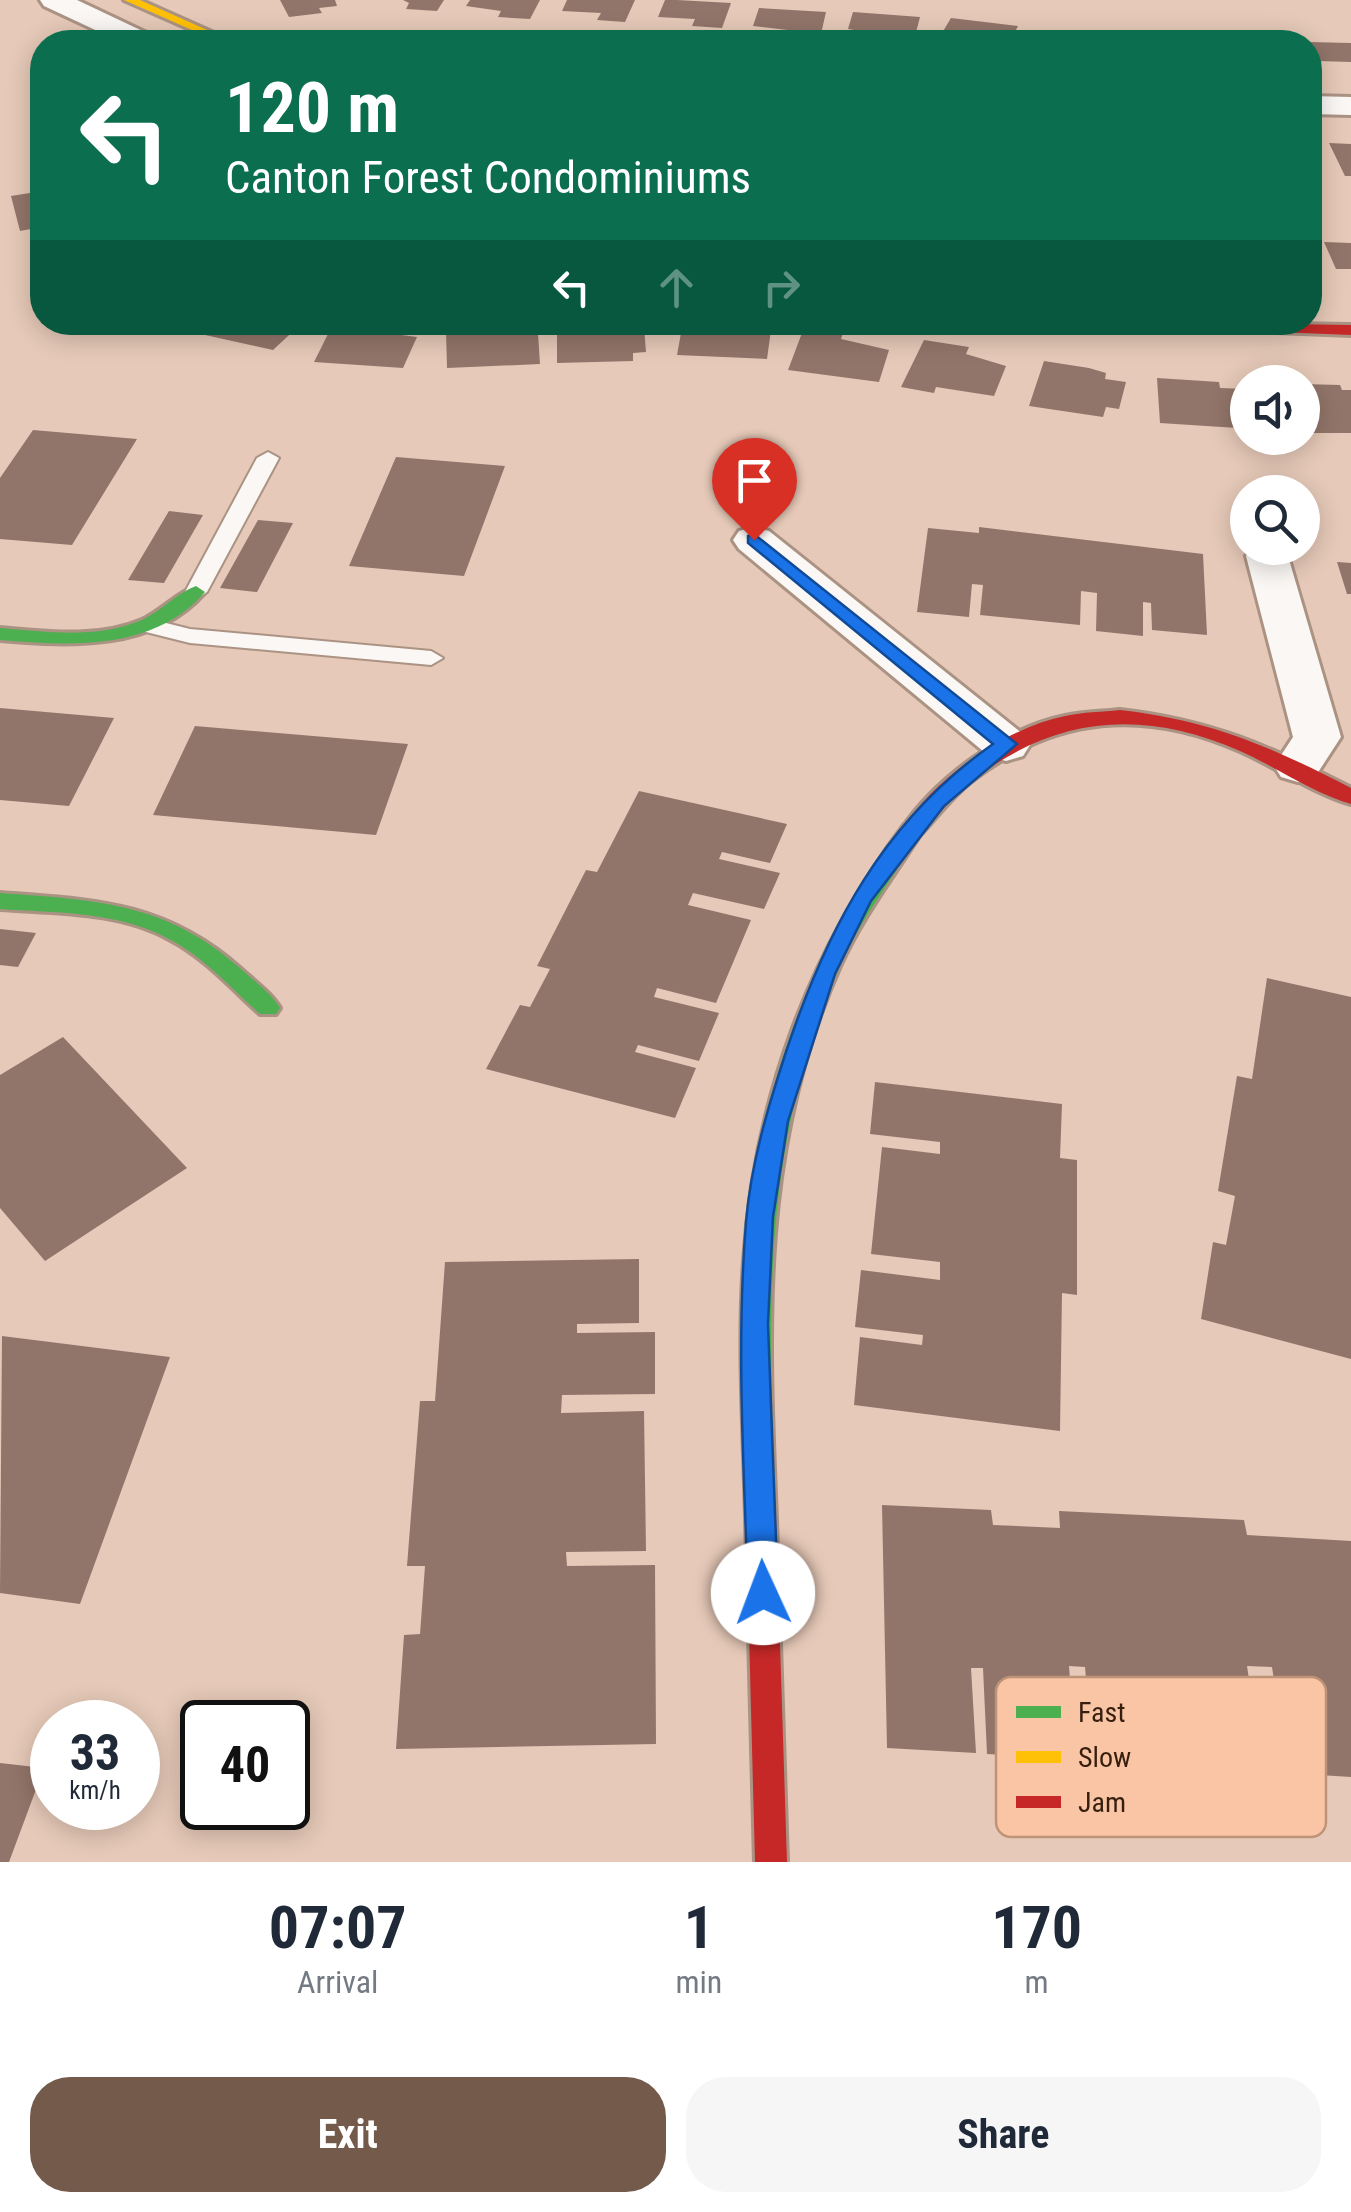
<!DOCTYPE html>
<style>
:root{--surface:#fff;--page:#f6f6f7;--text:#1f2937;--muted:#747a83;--accent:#745a4a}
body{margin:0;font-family:"Roboto Condensed",sans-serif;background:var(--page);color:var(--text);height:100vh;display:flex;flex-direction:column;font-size:38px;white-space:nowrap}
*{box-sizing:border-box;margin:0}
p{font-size:32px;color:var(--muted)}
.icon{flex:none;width:55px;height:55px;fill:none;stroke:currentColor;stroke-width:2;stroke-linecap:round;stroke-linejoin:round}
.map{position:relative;height:1862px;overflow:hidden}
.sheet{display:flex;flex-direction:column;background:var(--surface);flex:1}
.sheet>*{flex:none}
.hud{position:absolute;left:30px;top:30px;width:1292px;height:305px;border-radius:40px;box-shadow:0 5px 25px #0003;background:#0b6e4f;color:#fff;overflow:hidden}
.buttons{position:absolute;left:1230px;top:365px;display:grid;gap:20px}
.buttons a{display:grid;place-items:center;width:90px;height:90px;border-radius:50%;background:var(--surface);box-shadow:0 5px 25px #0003;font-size:50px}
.speed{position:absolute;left:30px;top:1700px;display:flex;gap:20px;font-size:50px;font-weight:700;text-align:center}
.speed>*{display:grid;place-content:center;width:130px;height:130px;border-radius:50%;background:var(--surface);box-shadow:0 5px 25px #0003;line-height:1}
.speed small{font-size:25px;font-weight:400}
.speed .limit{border:5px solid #111;border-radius:15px;background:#fff;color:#111}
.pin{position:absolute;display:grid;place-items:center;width:85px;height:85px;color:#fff;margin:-102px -42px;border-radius:50% 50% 50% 0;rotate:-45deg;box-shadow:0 0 10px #0007}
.pin .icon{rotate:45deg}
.me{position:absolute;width:110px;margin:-55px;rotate:358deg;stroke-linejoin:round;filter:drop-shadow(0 0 8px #0008)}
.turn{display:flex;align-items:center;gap:35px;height:210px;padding:0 30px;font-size:45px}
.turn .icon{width:130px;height:130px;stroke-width:2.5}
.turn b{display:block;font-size:70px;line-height:85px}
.lanes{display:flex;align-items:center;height:95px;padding:0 30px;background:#0003;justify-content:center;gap:50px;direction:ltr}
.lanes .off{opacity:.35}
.eta{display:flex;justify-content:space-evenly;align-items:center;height:170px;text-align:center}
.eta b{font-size:60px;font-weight:700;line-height:70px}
.primary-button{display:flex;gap:20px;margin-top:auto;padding:20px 30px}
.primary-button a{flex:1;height:115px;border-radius:40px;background:var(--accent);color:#fff;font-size:40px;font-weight:700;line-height:115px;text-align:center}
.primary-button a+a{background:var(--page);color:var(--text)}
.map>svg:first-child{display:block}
</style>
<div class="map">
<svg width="1351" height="1862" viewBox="0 0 1351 1862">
<rect width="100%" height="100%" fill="#e6c9b8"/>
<!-- building -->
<path fill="#92756a" d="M280,0H335L337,6L319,8L322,13L289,17Z
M403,0H444L437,11L406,9L409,3Z
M470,0H540L530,19L498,17L501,11L466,6Z
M567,0H635L625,22L597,20L601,13L562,11Z
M665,0H677L731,3L722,28L692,26L695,19L658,17Z
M759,8L826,12L821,34L753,26Z
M853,12L920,17L914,40L848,29Z
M951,18L1018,26L1010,42L939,38Z
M1046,31L1102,37L1100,42H1030L1034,34L1044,36Z
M1309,42L1351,43V62L1317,61Z
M1329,143L1351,144V176H1345Z
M42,191V227L20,231L11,196Z
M1324,242L1351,243V269H1336Z
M208,322H303L273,350L196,333Z
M334,322L375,323L371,331L417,337L403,368L314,362Z
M557,322L644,326L646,352L633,353V361L557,363Z
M683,322H724L771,330L767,359L677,355Z
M805,325L844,330L841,339L889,350L879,382L788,370Z
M488,329L511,331L512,335L538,333L540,364L447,368L446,331Z
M924,340L969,347L966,354L1006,366L994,396L936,387L934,393L901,387Z
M1044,361L1089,368L1106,373L1105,379L1126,382L1119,409L1106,407L1103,417L1029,406Z
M1157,378L1219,382L1220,388L1246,389L1248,418H1236L1237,428L1160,423Z
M1302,384L1340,385L1342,390H1351V433H1302Z
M33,430L137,439L72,545L0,539V478Z
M396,457L505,466L464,576L349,566Z
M169,511L203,515L164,583L128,580Z
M258,520L293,523L257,592L220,588Z
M979,527L1203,554L1207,635L1152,630L1151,603L1143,602V636L1096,631L1097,593L1081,591L1080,625L980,615L983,585L972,584L969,617L917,612L928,528L979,533Z
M1337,562L1351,563V594H1347Z
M0,708L114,718L69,806L0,800Z
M195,726L408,744L376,835L153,815Z
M639,791L787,824L770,863L722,852L719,859L780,873L764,909L693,893L688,905L751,920L716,1003L657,988L654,997L719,1013L699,1061L638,1045L635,1052L696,1068L675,1118L486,1069L520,1005L530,1007L550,969L537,966L586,870L597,872Z
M0,929L36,933L18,967L0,965Z
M1267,978L1351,997V1359L1201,1319L1213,1242L1226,1245L1235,1196L1218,1191L1237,1076L1252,1079Z
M63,1037L187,1168L45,1261L0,1208V1075Z
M875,1082L1062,1104L1060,1158L1077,1160V1295L1062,1293L1060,1431L854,1405L860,1337L922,1345L923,1335L855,1327L861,1270L940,1280V1262L871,1254L882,1147L940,1154V1142L870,1134Z
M639,1259V1323L577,1324V1333L655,1332V1394L562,1395L561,1413L644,1411L646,1551L566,1552L567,1566L655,1565L656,1744L396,1749L404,1635L420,1634L425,1566H407L420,1401H435L445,1262Z
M2,1336L170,1357L80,1604L0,1593Z
M882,1505L991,1510L993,1525L1060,1528L1059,1511L1244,1520L1247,1535L1351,1541V1777L1288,1773L1272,1667L1247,1666L1261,1759L1092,1749L1085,1667L1069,1666L1076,1759L987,1754L983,1668H971L976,1753L887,1748Z
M0,1763L44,1768L9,1862H0Z"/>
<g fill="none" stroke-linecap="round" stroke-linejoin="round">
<defs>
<path id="lane" d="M268,452L279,458L207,592L196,599L188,597L185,592L257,458Z
M154,620L190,629L431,651L443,658L431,665L190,643L146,632L142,627Z"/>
<path id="street" d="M40,0H77L153,36L158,42H121L44,6Z
M1310,96L1351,97V115L1310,114Z
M754,527L769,531L1023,734L1030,745L1023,756L1006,761L989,756L739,549L733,540L739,531Z
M1252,548H1282L1288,556L1341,737L1315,777L1298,782L1281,777L1274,766L1293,737L1246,556Z"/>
<path id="fast" d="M196,586L205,592C154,651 71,646 0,640V628C47,632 98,639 142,620C161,611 177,593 196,586Z
M912,823L923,830C894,876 862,917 840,966C759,1148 768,1325 776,1519L771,1529L761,1533L751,1529L746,1519C744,1433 738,1347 744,1261C754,1101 809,952 904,825Z
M0,893C95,900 166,902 241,969C254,981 271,993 280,1008L276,1014H260C231,988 204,957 169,939C118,911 56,913 0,909Z"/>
<path id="slow" d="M124,0H140L234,42H219Z"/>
<path id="jam" d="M1151,322L1351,325V335L1158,327Z
M1120,710C1210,720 1272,747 1351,788V804C1317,795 1274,766 1240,751C1144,709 1057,715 973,780C953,795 937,817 920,835L912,837L901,830C937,777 1003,729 1065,716C1083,712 1102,712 1120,710Z
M761,1505L771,1509L776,1519L787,1862H755L746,1519L751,1509Z"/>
</defs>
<!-- lane casing -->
<use href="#lane" stroke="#ab9384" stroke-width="4"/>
<!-- street casing -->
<use href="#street" stroke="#ab9384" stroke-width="6"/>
<!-- fast casing -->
<use href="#fast" stroke="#ab9384" stroke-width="6"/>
<!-- slow casing -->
<use href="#slow" stroke="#ab9384" stroke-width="6"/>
<!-- jam casing -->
<use href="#jam" stroke="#ab9384" stroke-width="6"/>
<!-- lane -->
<use href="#lane" fill="#fbf7f4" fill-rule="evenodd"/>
<!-- street -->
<use href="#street" fill="#fbf7f4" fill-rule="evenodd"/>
<!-- fast -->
<use href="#fast" fill="#4caf50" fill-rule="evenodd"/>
<!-- slow -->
<use href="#slow" fill="#ffc107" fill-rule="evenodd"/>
<!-- jam -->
<use href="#jam" fill="#c62828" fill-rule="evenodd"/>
</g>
<!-- route -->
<path fill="#1a73e8" stroke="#114b97" stroke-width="2.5" d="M754,534L1017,744L944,806L871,901L835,974L788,1121L773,1217L768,1324L778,1593L773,1603L763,1607L752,1603L748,1593C744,1469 736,1345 746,1222C751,1163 768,1107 786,1052C827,928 883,821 993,744L748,543V536Z"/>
<!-- legend -->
<rect x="996" y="1677" width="330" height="160" rx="15" fill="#f9c5a5" stroke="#bf9378" stroke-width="2.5"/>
<rect x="1016" y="1706" width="45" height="12" fill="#4caf50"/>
<rect x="1016" y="1751" width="45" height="12" fill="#ffc107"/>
<rect x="1016" y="1796" width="45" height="12" fill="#c62828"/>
<g font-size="28" fill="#371f0f">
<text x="1078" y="1722">Fast</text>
<text x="1078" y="1767">Slow</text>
<text x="1078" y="1812">Jam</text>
</g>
</svg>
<div class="buttons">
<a><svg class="icon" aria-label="sound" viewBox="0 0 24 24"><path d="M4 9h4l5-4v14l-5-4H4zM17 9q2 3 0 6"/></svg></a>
<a><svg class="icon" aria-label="search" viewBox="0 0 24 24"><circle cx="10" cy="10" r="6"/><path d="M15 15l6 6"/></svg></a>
</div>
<div class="speed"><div>33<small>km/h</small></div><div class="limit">40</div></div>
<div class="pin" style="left:754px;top:540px;background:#d93025"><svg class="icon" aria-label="arrive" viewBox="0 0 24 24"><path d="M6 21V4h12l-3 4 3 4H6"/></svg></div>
<svg class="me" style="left:763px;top:1593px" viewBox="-20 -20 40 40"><circle r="19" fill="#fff"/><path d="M0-13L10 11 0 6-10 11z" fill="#1a73e8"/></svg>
<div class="hud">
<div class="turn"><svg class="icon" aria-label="left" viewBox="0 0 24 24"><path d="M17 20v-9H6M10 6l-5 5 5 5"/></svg><div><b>120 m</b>Canton Forest Condominiums</div></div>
<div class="lanes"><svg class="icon" aria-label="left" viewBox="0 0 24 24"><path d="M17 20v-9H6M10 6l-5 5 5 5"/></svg><svg class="icon off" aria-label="ahead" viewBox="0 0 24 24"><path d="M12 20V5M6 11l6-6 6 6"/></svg><svg class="icon off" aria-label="right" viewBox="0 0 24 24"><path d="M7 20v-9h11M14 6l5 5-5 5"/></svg></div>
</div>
</div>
<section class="sheet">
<div class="eta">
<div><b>07:07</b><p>Arrival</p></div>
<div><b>1</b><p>min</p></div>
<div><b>170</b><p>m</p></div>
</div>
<div class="primary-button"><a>Exit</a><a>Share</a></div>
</section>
